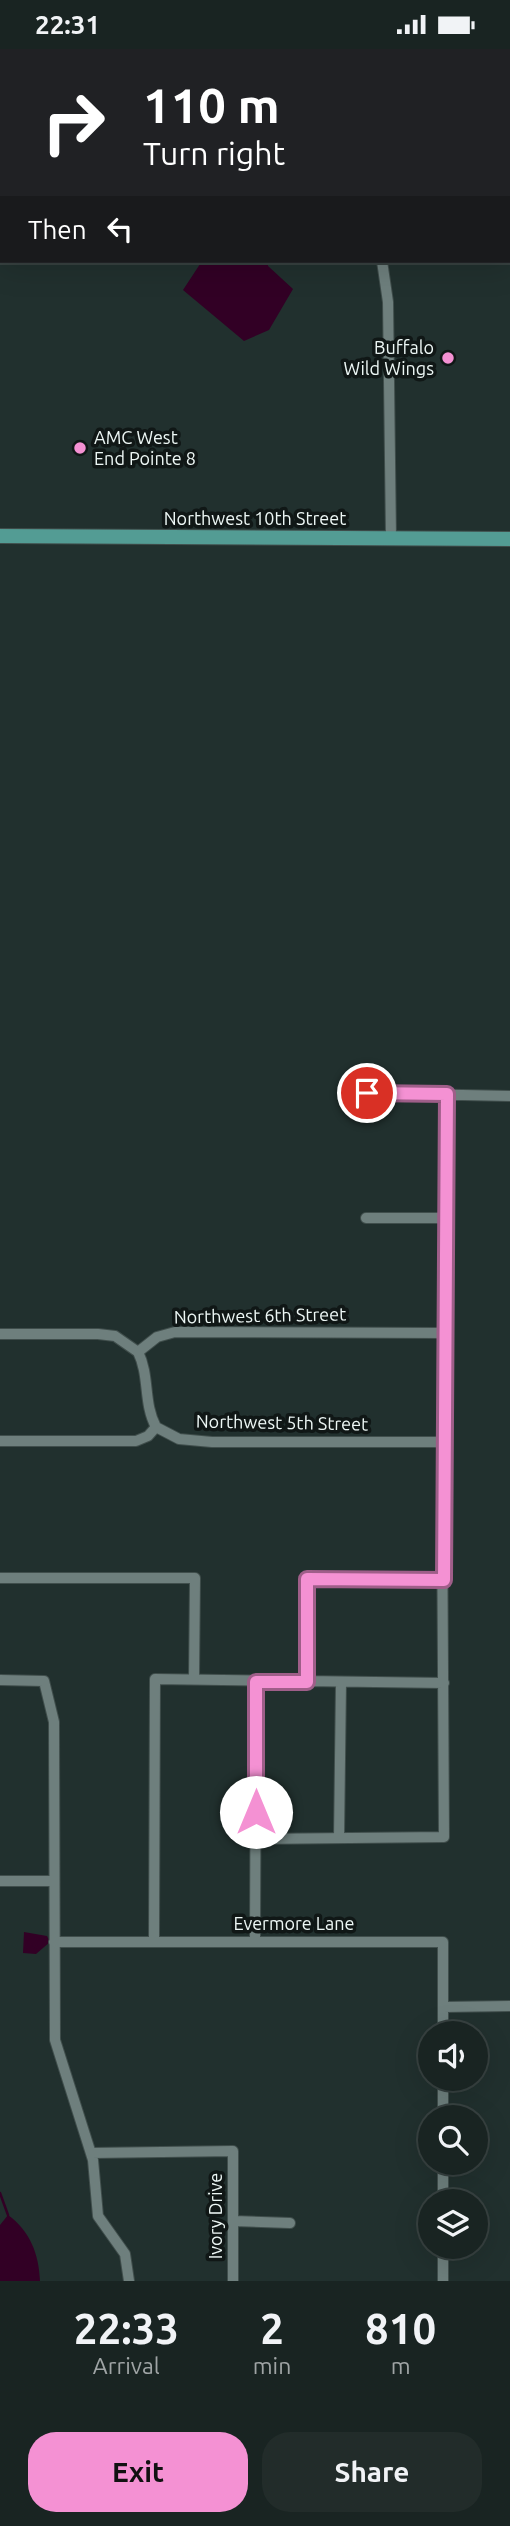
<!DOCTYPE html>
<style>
:root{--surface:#192422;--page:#222c2a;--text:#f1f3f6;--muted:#9fa4a5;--line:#374140;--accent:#f491d3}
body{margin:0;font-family:Ubuntu,sans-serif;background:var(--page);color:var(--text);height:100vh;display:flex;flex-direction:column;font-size:26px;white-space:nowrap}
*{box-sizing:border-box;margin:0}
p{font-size:23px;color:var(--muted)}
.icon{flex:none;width:38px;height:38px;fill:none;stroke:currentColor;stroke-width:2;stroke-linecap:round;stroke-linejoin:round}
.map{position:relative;height:2232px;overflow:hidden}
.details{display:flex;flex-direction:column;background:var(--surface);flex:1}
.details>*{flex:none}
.banner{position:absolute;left:0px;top:0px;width:511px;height:214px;box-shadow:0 7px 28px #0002,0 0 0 2px var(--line);background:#202124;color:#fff;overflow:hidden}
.fabs{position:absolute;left:418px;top:1972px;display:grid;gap:14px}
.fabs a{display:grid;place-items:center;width:70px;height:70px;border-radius:50%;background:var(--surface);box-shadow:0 7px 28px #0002,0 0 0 2px var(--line);font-size:35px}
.pin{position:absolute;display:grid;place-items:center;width:60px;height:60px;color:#fff;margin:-30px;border:4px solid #fff;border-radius:50%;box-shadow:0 2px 7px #0007}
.me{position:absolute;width:77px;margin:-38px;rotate:0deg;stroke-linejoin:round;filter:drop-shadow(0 0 5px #0008)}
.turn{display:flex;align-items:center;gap:24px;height:147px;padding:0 28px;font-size:32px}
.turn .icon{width:91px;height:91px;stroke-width:2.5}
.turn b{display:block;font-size:49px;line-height:60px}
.then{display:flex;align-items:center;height:66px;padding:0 28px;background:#0003;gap:14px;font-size:26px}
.eta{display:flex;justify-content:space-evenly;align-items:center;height:119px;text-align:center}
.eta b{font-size:42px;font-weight:700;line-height:49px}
.button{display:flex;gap:14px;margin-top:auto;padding:14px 28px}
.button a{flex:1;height:80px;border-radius:28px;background:var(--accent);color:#111;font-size:28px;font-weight:700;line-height:80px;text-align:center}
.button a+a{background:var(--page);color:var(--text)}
.status{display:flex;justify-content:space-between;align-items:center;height:49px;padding:0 35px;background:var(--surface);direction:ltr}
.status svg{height:19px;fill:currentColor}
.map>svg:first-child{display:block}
</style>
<div class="status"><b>22:31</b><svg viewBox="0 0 49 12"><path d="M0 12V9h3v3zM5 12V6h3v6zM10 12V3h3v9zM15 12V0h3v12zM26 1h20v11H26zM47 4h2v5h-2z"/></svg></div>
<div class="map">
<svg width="510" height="2232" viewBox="0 0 510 2232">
<rect width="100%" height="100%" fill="#21302e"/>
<!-- water -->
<path fill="#320025" d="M202,212H268V217L293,240L269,281L244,292L183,241Z
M24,1883L47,1887L50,1893L36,1905L23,1904Z
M8,2166C30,2182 39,2205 40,2232H0V2176Z"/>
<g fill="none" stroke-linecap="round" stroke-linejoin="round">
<!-- stream -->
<path stroke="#320025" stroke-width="2.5" d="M0,2144L8,2166"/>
<defs>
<path id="minor" d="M199,0L202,2
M382,212L388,253L391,490
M367,1044L510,1047
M366,1169H446
M0,1285H98L115,1287L138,1303L157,1288L175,1283L446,1284
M138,1303C150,1327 143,1354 156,1378
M0,1392H136L148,1387L156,1378L179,1390L212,1393H446
M0,1529H195L194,1630
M0,1631L44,1632L54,1673L55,1991L93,2111L98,2167L125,2205L129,2232
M307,1633V1530L444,1531
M339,1789L341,1633
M256,1790L444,1788L442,1457L446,1393L447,1045
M0,1832H54
M154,1892L155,1630L444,1634
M255,1892L256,1633
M54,1893H443V1984
M443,1958L510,1957
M443,2068V2030
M91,2104L233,2102V2232
M443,2152V2114
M234,2172L290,2174
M443,2232V2198"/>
<path id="major" d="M0,487L510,490"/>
<path id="highway" d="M309,0L311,2
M389,0L392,2
M509,90L510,91
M509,150L510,151"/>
</defs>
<!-- minor casing -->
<use href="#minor" stroke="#404e4c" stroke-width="12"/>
<!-- major casing -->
<use href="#major" stroke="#404e4c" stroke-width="16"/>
<!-- highway casing -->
<use href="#highway" stroke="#404e4c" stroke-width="18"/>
<!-- minor -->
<use href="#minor" stroke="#6e7f7d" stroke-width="10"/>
<!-- major -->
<use href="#major" stroke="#539c94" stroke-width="14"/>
<!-- highway -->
<use href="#highway" stroke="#41b0a4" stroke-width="16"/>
</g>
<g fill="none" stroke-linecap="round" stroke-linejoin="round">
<defs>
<path id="route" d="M256,1763V1633H307V1530L444,1531L447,1045L367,1044"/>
</defs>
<!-- route casing -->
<use href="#route" stroke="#9f5e89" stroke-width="18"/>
<!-- route -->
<use href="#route" stroke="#f491d3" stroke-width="12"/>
</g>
<!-- markers -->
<g fill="#f491d3" stroke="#101716" stroke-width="2.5">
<circle cx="448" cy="309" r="7"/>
<circle cx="80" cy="399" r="7"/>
</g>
<g text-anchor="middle" stroke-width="7" stroke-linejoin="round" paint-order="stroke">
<!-- poi labels -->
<g font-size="18" fill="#edf7f5" stroke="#101716" text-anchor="end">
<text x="434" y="305">Buffalo<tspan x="434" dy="21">Wild Wings</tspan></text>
<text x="94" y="395" text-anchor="start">AMC West<tspan x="94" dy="21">End Pointe 8</tspan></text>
</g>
<!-- street labels -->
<g font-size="18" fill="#edf7f5" stroke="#101716">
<text x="255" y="476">Northwest 10th Street</text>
<text transform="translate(260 1267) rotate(-1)" y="6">Northwest 6th Street</text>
<text transform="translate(282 1374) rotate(1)" y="6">Northwest 5th Street</text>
<text x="294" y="1881">Evermore Lane</text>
<text transform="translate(216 2167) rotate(-90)" y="6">Ivory Drive</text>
</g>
</g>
</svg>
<div class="fabs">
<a><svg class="icon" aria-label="sound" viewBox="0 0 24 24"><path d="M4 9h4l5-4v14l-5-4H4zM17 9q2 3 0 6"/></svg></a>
<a><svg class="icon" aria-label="search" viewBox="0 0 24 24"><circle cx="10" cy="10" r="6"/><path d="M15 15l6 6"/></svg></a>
<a><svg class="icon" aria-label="layers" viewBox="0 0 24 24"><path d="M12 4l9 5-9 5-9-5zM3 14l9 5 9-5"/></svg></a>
</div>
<div class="pin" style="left:367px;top:1044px;background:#d93025"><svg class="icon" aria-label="arrive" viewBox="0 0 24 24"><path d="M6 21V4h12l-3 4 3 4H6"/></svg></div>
<svg class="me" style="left:256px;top:1763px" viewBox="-20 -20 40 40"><circle r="19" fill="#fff"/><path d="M0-13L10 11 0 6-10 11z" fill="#f491d3"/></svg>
<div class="banner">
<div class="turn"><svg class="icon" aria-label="right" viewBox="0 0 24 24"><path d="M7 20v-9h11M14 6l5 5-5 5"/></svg><div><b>110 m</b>Turn right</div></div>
<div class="then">Then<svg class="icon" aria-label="left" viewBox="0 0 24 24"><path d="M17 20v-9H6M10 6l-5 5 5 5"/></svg></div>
</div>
</div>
<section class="details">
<div class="eta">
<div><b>22:33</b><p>Arrival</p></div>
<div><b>2</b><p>min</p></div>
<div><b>810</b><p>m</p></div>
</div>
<div class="button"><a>Exit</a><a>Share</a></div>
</section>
